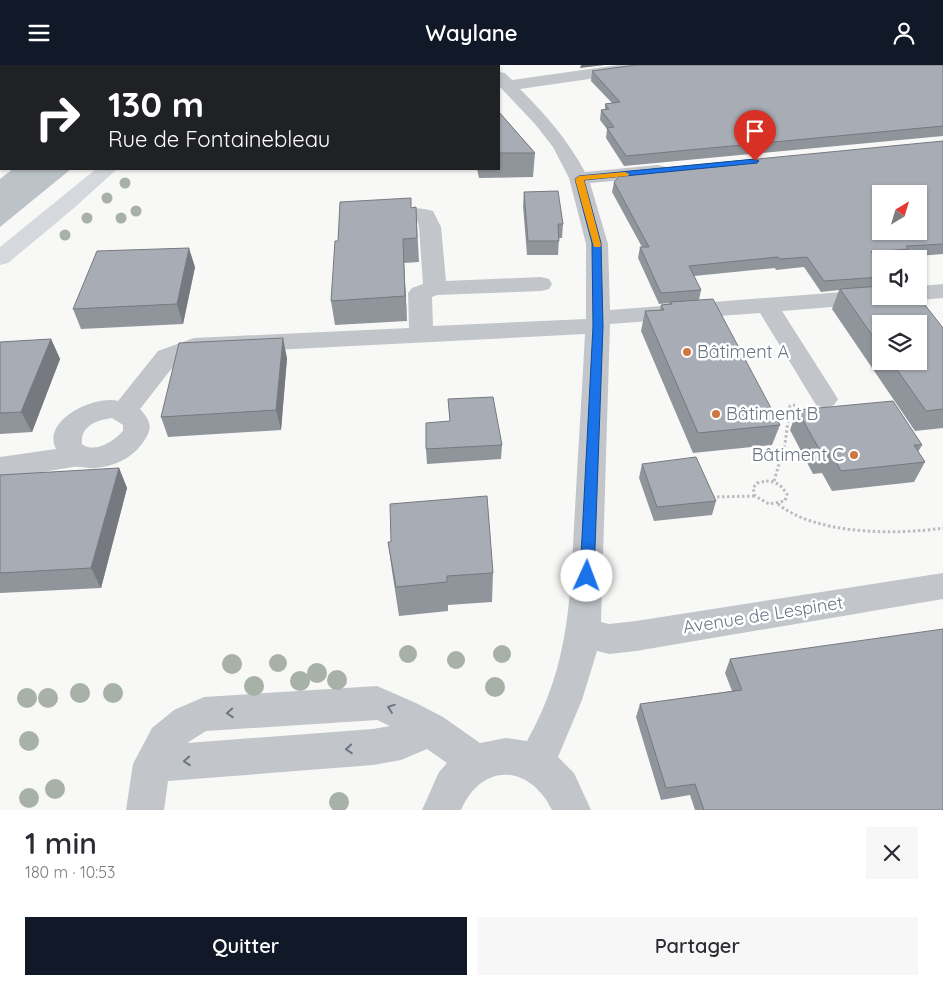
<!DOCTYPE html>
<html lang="fr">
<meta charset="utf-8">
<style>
:root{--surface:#fff;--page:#f7f7f7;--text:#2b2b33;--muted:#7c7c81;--accent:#111827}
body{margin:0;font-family:Quicksand,sans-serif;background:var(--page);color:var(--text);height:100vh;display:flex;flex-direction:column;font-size:19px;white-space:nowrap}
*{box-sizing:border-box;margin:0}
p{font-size:16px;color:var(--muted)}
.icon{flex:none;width:28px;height:28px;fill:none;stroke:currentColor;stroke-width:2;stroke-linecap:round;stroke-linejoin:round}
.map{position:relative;height:745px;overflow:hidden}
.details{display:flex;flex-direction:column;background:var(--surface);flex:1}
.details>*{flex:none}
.top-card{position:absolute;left:0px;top:0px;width:500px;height:105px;box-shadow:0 1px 4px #0004;background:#202124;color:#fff;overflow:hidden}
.needle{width:32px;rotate:38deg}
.buttons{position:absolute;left:872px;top:120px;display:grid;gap:10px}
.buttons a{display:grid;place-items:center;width:55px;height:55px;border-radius:0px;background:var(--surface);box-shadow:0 1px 4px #0004;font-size:25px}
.pin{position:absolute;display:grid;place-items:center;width:42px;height:42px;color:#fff;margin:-51px -21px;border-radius:50% 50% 50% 0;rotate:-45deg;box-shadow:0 0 5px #0007}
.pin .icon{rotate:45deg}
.me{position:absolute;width:55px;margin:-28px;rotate:2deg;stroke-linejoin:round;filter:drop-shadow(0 0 4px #0008)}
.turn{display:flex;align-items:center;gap:18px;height:105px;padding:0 25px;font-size:22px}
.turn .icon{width:65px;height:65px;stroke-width:2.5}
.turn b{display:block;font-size:35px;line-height:42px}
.round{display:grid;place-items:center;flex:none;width:52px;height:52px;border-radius:0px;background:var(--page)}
.overview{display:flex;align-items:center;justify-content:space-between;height:85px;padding:0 25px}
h1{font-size:30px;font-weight:600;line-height:38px}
.cta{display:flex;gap:10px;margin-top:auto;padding:10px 25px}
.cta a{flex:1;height:58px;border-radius:0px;background:var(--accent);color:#fff;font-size:20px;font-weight:600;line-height:58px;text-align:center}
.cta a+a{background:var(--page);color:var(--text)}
header{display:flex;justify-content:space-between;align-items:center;height:65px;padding:0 25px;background:var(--accent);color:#fff;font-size:22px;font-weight:600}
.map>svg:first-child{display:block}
</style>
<header><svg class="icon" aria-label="menu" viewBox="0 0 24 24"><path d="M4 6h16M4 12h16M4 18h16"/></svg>Waylane<svg class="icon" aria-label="person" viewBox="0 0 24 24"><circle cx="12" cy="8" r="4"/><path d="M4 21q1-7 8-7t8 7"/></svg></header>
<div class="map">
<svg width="943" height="745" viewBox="0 0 943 745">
<rect width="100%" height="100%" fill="#f8f8f7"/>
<!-- water -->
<path fill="#bbc2c8" d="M13,104H71L0,162V114Z"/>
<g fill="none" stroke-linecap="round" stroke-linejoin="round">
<!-- path-far1 -->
<path stroke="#babcbf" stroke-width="2" stroke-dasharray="2 2" stroke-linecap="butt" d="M108,1L110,0"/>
<!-- path -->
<path stroke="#babcbf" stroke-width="3" stroke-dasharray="2.5 2.5" stroke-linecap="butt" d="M766,416C776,416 782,421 787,429L785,436L769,439L755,431L753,423L757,418Z
M774,416L785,379L790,341L795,340
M712,432L755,431
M778,439C816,470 897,470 943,463"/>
<!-- minor -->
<path fill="#c2c5c9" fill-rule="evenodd" d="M618,0H660L658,3L652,5L520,24C547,51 567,74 585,107L658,100L665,102L668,106L665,110L658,112L590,118L608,179L610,245L881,224V231H892L889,236L881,238L782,246L838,334L834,340L825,343L816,340L760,248L610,259L601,557L609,559L636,556L943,508V534L636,586L609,589L597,586L582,635L558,692L574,708L591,745H552C529,699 482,697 461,745H422L439,707L447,698L427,684L401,695L373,700L168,716L164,745H126L133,699L152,663L174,645L204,632L377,621L416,638L443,652L480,678L506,673L527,676C571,598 570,531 575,444C578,386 582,328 585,269L198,289L176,298L140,344C148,353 153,360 147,371C137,390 118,401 96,403C89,404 81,401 73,402C49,406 24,410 0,414V392L56,384C41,355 95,330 118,336L158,286L194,273L409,263L408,228L412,223L423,219L419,162L417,155L378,156L371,154L368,150L371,146C391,141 413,141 433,146L441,162L446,216L541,212L549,214L552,219L549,224L541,226L437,230L432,232L433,261L586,254V179L569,113L553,82L535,59L499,21V7L505,8L512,15ZM112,353L123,360V366C114,376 95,389 82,379C80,361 97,355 112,353ZM377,655L390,661L373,664L187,678L206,666Z
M943,219V233L919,235L910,231H919V221Z"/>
<!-- major -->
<path fill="#d5d8dc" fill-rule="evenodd" d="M96,104H117L74,143L8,198L0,200V182Z"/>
</g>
<!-- trees -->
<g fill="#a8b1a7">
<circle cx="125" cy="118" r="5.5"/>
<circle cx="107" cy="133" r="5.5"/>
<circle cx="136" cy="146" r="5.5"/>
<circle cx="87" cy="153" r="5.5"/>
<circle cx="121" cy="153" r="5.5"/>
<circle cx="65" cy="170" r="5.5"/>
<circle cx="408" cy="589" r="9"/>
<circle cx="502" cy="589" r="9"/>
<circle cx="456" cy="595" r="9"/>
<circle cx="232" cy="599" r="10"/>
<circle cx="278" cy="598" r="9"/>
<circle cx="317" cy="608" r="10"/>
<circle cx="337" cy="615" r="10"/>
<circle cx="300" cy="616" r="10"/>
<circle cx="254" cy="621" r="10"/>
<circle cx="495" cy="622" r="10"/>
<circle cx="80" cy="628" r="10"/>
<circle cx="113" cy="628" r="10"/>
<circle cx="27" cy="633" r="10"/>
<circle cx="48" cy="633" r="10"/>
<circle cx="29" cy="676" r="10"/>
<circle cx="55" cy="724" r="10"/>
<circle cx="29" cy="733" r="10"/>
<circle cx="339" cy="737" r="10"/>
</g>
<!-- wall -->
<path fill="#90959c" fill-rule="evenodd" d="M943,0V71L624,101L606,73L607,64L600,55L601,45L605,44V39L612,38L591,16L592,6Z
M499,47L535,88L533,112L479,113L477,104H499Z
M943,76V189L905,192L904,194H881V196H879L881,199V231L943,263V363L915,366L832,244L839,225L821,227L804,202L776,205L775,203L694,211L701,225L699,235L780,360L772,380L693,388L641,266L645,246L660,245L661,240L671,238L659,239L638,193L640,182H642L612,127L614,117ZM881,259L919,296H881Z
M524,127L563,159L562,173H559L558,190H527L523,141Z
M416,142L419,197L404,198L407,256L335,260L331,236L338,176L411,143Z
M195,202L183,259L81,264L73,244Z
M51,274L60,294L32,367L0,369V277Z
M287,293L281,365L168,372L161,352Z
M448,334L502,380L501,394L427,399L426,384L450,356Z
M797,345L922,380L918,387L925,397L914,417L832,426L822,408L813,409L790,365Z
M642,399L716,436L712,450L654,456L639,413Z
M119,403L127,423L101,523L0,528V410Z
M388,477L493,508L492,537L448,540V546L399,551L392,506Z
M730,594L943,745H695L690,730L661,735L636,652L640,639L732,626L725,608Z"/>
<!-- shaded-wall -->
<path fill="#76797f" d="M581,0H605L580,3Z
M403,174L404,198L407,256L405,231Z
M189,183L195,202L183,259L177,239Z
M283,273L287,293L281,365L276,345Z
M51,274L60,294L32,367L21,347Z
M119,403L127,423L101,523L91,503Z"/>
<!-- building -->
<path fill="#a8adb5" stroke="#76797f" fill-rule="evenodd" d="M636,0H943V61L626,91L607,63L614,62L601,45L609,44L605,39L620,37L592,6Z
M499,47L535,88H499Z
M943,76V179L906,181L908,184L871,187L881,199V212L824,216L807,192L780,194L778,192L689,201L701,225L661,228L640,182H649L614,117L624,107ZM881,129H919V166H881Z
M558,126L563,159H558L559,176H528L524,127Z
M411,133V143L416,142L417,173L403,174L405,231L331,236L335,176H338L340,137Z
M189,183L177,239L73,244L97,186Z
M881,221V231H918L943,263V344L926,346L891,296H919V259H881V283L840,224Z
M713,234L780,360L698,368L645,246L664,245L661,240L672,239L671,237Z
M283,273L276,345L161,352L179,278Z
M51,274L21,347L0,348V277Z
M493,332L502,380L426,384V358L450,356L448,334Z
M893,336L922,380H914L925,397L841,406L831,388L822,389L797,345Z
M696,392L716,436L657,442L642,399Z
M119,403L91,503L0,508V410Z
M487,431L493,508L447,511V517L396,522L388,477H391L390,439Z
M943,564V745H704L695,719L666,723L640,639L742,625L730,594Z"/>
<!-- one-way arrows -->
<defs><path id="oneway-chevron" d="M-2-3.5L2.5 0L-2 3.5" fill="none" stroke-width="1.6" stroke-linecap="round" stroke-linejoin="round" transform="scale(1.25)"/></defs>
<g stroke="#6b7584">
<use href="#oneway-chevron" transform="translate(391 643) rotate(-161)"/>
<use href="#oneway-chevron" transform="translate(230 648) rotate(176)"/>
<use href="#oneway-chevron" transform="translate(349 684) rotate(176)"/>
<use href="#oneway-chevron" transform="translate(187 696) rotate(176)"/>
</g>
<!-- route -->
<path fill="#1a73e8" stroke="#114b97" d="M755,94L759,96L757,98L584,115L601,178L603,261L594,511L592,515L587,516L582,515L580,511L593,261L592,178L575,114L579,111Z"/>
<!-- slow -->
<path fill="#f59e0b" d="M625,107L629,109L628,111L584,115L601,180L600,182H594L575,114L579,111Z"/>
<!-- markers -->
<g fill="#ce7740" stroke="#fff" stroke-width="2">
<circle cx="687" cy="287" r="5"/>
<circle cx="716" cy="349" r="5"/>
<circle cx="854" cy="390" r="5"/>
</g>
<g text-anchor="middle" stroke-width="5" stroke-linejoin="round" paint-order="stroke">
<!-- poi labels -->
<g font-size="18" fill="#6b7584" stroke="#fff" text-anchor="start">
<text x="697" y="293">Bâtiment A</text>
<text x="726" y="355">Bâtiment B</text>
<text x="844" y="396" text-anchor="end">Bâtiment C</text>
</g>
<!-- street labels -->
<g font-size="18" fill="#6b7584" stroke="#fff">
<text transform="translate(763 550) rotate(-9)" y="6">Avenue de Lespinet</text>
</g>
</g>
</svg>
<div class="buttons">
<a><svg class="needle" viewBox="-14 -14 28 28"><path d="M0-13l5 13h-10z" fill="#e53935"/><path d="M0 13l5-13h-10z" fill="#7c7c81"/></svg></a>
<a><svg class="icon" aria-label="sound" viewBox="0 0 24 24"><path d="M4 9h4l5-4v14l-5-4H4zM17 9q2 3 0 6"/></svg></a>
<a><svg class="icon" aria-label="layers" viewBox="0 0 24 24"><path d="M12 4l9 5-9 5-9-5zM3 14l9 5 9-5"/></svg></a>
</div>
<div class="pin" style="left:755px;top:96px;background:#d93025"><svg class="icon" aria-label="arrive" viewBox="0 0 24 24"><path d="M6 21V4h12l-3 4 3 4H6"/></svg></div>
<svg class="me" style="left:587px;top:511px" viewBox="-20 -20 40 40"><circle r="19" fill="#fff"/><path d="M0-13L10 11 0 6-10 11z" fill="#1a73e8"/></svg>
<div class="top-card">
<div class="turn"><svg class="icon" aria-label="right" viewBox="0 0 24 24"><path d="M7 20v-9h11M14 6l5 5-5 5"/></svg><div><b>130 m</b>Rue de Fontainebleau</div></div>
</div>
</div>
<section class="details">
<div class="overview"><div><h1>1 min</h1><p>180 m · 10:53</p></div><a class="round"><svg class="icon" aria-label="close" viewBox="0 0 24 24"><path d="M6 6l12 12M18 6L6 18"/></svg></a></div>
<div class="cta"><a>Quitter</a><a>Partager</a></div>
</section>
